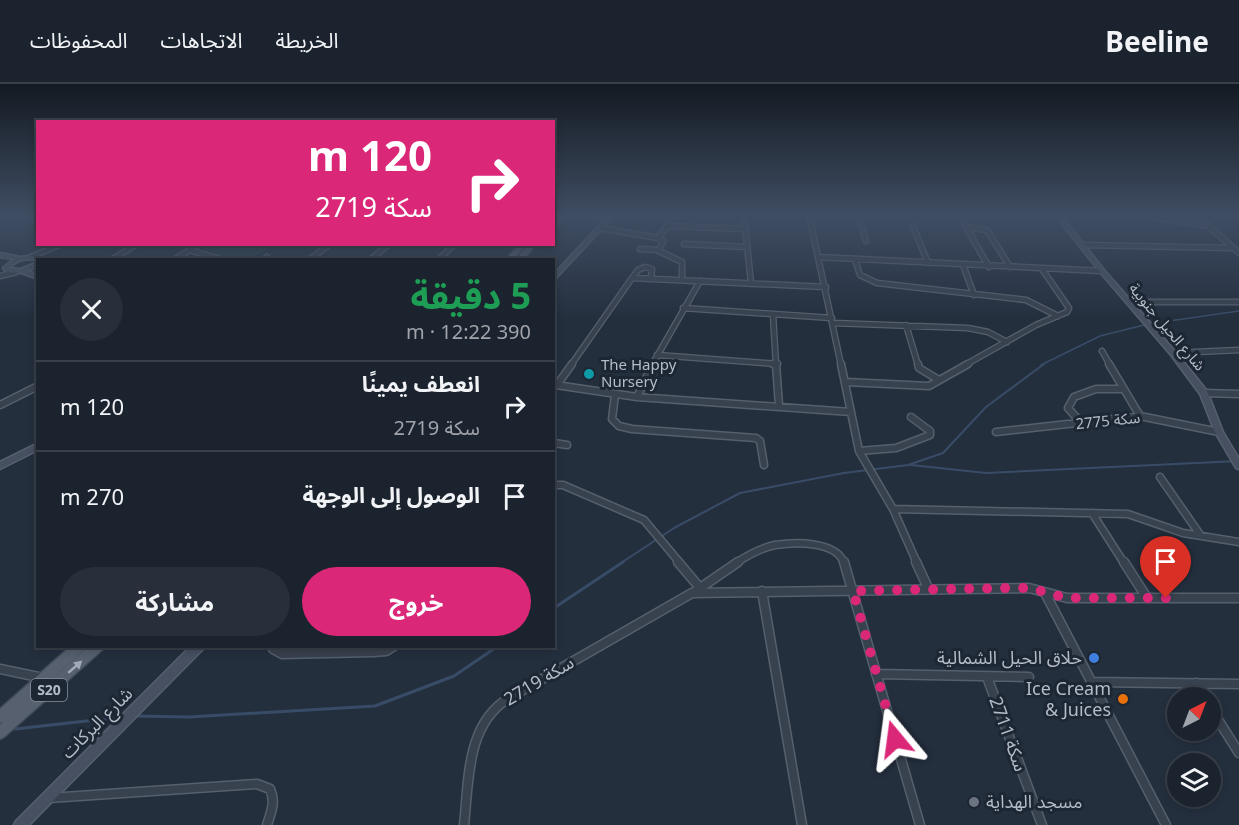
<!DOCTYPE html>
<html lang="ar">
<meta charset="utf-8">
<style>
:root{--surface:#1b232e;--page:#282f3a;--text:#f1f3f6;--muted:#a0a4aa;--line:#39404a;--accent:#db2777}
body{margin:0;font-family:"Noto Sans","Noto Sans Arabic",sans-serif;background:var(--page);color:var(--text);direction:rtl;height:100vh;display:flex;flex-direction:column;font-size:22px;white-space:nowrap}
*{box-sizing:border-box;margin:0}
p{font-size:20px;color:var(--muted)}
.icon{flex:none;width:33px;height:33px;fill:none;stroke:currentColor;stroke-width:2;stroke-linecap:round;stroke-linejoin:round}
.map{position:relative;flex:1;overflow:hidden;direction:ltr}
.drawer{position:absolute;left:36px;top:174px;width:519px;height:390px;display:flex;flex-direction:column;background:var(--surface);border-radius:0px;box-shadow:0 3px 9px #0003,0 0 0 2px var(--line);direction:rtl}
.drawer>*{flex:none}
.hud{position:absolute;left:36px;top:36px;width:519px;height:126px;border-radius:0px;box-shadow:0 3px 9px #0003,0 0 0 2px var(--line);direction:rtl;background:#db2777;color:#fff;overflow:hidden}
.needle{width:39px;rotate:42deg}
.tools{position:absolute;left:1167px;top:603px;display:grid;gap:12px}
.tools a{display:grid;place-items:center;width:54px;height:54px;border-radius:50%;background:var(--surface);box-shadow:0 3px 9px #0003,0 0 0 2px var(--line);font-size:30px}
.pin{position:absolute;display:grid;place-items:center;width:51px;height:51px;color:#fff;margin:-62px -26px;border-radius:50% 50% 50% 0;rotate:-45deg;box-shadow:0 0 6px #0007}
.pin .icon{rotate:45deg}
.me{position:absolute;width:66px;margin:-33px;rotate:344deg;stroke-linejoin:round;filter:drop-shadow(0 0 4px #0008)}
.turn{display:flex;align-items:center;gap:21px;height:126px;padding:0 24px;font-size:27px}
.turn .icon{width:78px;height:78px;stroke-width:2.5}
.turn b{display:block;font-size:42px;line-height:51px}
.round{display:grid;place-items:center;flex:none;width:63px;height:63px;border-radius:32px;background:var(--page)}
.summary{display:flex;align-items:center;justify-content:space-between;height:102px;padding:0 24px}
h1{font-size:36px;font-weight:700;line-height:45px;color:#1e9e55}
.button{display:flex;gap:12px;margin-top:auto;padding:12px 24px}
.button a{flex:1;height:69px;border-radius:36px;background:var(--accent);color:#fff;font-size:24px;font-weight:700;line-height:69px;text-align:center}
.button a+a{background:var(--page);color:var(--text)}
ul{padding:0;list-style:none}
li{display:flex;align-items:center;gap:18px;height:90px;padding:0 24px;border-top:2px solid var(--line)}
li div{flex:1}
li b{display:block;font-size:22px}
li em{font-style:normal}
header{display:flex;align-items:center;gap:36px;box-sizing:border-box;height:84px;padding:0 30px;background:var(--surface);border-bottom:2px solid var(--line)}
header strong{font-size:28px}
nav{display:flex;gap:33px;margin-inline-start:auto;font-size:21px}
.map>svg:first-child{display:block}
</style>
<header>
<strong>Beeline</strong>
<nav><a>الخريطة</a><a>الاتجاهات</a><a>المحفوظات</a></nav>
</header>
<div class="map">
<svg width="1239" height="741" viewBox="0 0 1239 741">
<rect width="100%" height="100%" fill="#242f3e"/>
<!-- green -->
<path fill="#263c3f" d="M210,161V160L275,161C242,182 238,177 202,166Z"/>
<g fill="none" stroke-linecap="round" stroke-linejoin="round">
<!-- stream-far2 -->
<path stroke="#394c67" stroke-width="1.5" d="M1041,281L1100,252L1148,240L1239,227"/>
<!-- stream-far1 -->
<path stroke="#394c67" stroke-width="2" d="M911,381L986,389L1239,377
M621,479L674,444L740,409L844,389L908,381L943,369L986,323L1044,280"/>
<!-- stream -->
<path stroke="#394c67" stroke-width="3" d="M554,524L623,478
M134,632L189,633L375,622L454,592L498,562
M15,645L122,633"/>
<defs>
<path id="street-far2" d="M31,131L38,133
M744,131L751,200
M809,131L841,281
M858,131L866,157
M959,131L989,183
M1142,131L1209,142
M1196,131L1239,169
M669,142L745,145
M913,142L928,179
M966,143L987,146L1010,183
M600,144L658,154
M658,154L676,131
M684,160L746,163
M1083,161L1234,164
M640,165L659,166L663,157L658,154
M189,166L223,176
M657,166L682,178V196
M31,173L61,160
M818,173L1102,187
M111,176L137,160
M174,176L199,160
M263,176L267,173
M309,176L330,160
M370,176L389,160
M438,176L455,160
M855,176L860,191L877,199L1026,216L1058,232
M963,181L974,211
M0,192L16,188
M632,194L638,186L645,183L652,185L651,194
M1129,218H1239
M683,224L832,234
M773,231L776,281
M833,239L968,244L988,248L1007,258
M906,241L918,281
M1102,267L1110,281
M1173,269L1239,266
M657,271L777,280
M571,281L632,194L826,203
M652,281L700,197
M965,281L1036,241L1067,228L1069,224L1042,185"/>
<path id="street-far1" d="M773,280H777
M776,280L779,322
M841,280L859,367L893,425L917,479
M918,280L919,284L939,296
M1109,280L1140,332
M846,298L929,302L968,280
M556,301L637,313L851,328
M557,301L572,280
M1204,309L1239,310
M615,311L612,335L619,342L632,345L756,354L760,357L764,381
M637,313L653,280
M0,321L38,302
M1082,340L1068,324L1074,313L1096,305H1123
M996,348L1140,332L1219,348
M554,359L567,361
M859,367L896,364L930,351V347L911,333
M1160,393L1201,452
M554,401H563L644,436L680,479
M893,425L1128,430L1183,449L1239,458
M1092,429L1124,479
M736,479C748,471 761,464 775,461C796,458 836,457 844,479"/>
<path id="street" d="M678,478L700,504
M844,478L920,741
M916,478L928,504
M1124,478L1147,514
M762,507L802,741
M693,509L738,478
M1045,509L1166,741
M273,562V565L282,570L373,568L386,567L394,562
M0,585L43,594
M876,590L1029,593
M987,593L1042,741
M1093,598L1239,600
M1196,599L1205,614
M1210,623L1239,669
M49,714L257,700L270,705C276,718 271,728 267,741
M464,741C469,696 466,640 509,614L692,509L1029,504L1067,514H1239"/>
<path id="secondary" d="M609,131H615L556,194L554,195V190Z
M1055,131H1061L1104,186L1175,267L1207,307L1223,348L1239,375V385L1236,384L1215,348L1200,310L1171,271L1100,188Z
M0,169L20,173L30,172L41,175L38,176V177C27,173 17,176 9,184L21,185L38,178V182L28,187L38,191V195L22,189L6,188L3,184L14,175L0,173Z
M38,359V366L0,385V378Z
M191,562H204L203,565L29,741H14L16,737Z"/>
<path id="primary" d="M563,131H570L556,142L554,143V138Z
M577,131H590L610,136L607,138Z
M519,160H526L513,176H506Z
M529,160H536L523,176H516Z
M71,562H86L84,566L28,616L89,562H104L102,566L4,653L0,655V641L3,638L0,639V625Z"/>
</defs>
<!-- street-far2 casing -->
<use href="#street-far2" stroke="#565f6c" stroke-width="7"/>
<!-- street-far1 casing -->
<use href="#street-far1" stroke="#565f6c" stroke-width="9"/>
<!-- street casing -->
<use href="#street" stroke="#565f6c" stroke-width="11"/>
<!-- secondary casing -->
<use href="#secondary" stroke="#565f6c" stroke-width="3"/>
<!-- primary casing -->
<use href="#primary" stroke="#414a57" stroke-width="3"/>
<!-- street-far2 -->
<use href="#street-far2" stroke="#38414e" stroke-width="4.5"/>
<!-- street-far1 -->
<use href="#street-far1" stroke="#38414e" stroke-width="6"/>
<!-- street -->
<use href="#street" stroke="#38414e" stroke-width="8"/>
<!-- secondary -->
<use href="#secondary" fill="#465061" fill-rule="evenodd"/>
<!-- primary -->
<use href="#primary" fill="#56606e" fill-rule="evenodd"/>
</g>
<!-- one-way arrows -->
<defs><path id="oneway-solid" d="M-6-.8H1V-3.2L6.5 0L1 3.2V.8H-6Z" transform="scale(1.5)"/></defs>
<use fill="#a1aab7" href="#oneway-solid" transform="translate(75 583) rotate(-41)"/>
<!-- sky -->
<linearGradient id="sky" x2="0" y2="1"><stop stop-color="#141a22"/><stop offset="0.56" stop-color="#3f4d63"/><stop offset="1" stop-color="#3f4d63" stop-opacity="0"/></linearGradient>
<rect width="1239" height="235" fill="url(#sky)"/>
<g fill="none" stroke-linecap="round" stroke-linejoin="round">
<!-- route -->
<path stroke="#db2777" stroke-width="10" stroke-dasharray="0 18" d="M895,655L853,507L1010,504H1029L1067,514H1166"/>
</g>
<!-- markers -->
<circle fill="#0f9aa8" stroke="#1d2633" stroke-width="2" cx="589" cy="290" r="6"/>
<circle fill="#3f7fe0" stroke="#1d2633" stroke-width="2" cx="1094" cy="574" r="6"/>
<circle fill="#e8710a" stroke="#1d2633" stroke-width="2" cx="1123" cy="615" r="6"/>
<circle fill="#6b7280" stroke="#1d2633" stroke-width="2" cx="974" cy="718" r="6"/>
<g text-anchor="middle" stroke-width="6" stroke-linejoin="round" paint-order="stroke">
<!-- shield labels -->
<rect fill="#1d2633" stroke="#878f9c" stroke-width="1.5" x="31" y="595" width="36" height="22" rx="4.5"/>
<g font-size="14" font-weight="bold" fill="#b4bcc9">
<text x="49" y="611">S20</text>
</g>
<!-- street labels -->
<g font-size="15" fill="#b4bcc9" stroke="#1d2633">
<text transform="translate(1167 243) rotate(50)" y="5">شارع الحيل جنوبية</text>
<text transform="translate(1108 337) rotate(-6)" y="5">سكة 2775</text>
</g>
<!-- poi labels -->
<g font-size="15" fill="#b4bcc9" stroke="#1d2633" text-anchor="start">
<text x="601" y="286">The Happy<tspan x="601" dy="17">Nursery</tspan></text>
</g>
<!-- near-poi labels -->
<g font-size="18" fill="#b4bcc9" stroke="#1d2633" text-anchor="end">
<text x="1082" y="580">حلاق الحيل الشمالية</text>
<text x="1111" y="611">Ice Cream<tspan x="1111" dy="21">&amp; Juices</tspan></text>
<text x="986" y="724" text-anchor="start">مسجد الهداية</text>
</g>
<!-- near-street labels -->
<g font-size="18" fill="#b4bcc9" stroke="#1d2633">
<text transform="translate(539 597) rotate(-31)" y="6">سكة 2719</text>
<text transform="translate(97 639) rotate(-45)" y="6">شارع البركات</text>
<text transform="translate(1008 650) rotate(70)" y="6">سكة 2711</text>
</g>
</g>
</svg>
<div class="tools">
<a><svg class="needle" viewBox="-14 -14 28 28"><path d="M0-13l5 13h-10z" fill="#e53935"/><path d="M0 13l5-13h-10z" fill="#a0a4aa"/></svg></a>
<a><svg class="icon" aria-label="layers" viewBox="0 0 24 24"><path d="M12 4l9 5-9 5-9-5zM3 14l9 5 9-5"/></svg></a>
</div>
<div class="pin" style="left:1166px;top:514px;background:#d93025"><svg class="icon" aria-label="arrive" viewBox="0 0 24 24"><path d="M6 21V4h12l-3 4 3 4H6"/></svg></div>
<svg class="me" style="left:895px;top:655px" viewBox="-20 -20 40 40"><path d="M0-17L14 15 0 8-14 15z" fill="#db2777" stroke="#fff" stroke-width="4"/></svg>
<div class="hud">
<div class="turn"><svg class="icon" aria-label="right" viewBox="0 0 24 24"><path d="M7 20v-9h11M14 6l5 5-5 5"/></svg><div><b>120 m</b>سكة 2719</div></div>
</div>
<section class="drawer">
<div class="summary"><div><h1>5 دقيقة</h1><p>390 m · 12:22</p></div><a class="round"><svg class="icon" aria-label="close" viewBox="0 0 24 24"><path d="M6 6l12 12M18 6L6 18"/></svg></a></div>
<ul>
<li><svg class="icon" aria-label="right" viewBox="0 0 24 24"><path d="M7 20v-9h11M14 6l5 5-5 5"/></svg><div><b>انعطف يمينًا</b><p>سكة 2719</p></div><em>120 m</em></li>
<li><svg class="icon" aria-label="arrive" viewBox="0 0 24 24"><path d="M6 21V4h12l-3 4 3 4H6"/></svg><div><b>الوصول إلى الوجهة</b></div><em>270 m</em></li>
</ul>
<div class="button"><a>خروج</a><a>مشاركة</a></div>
</section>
</div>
